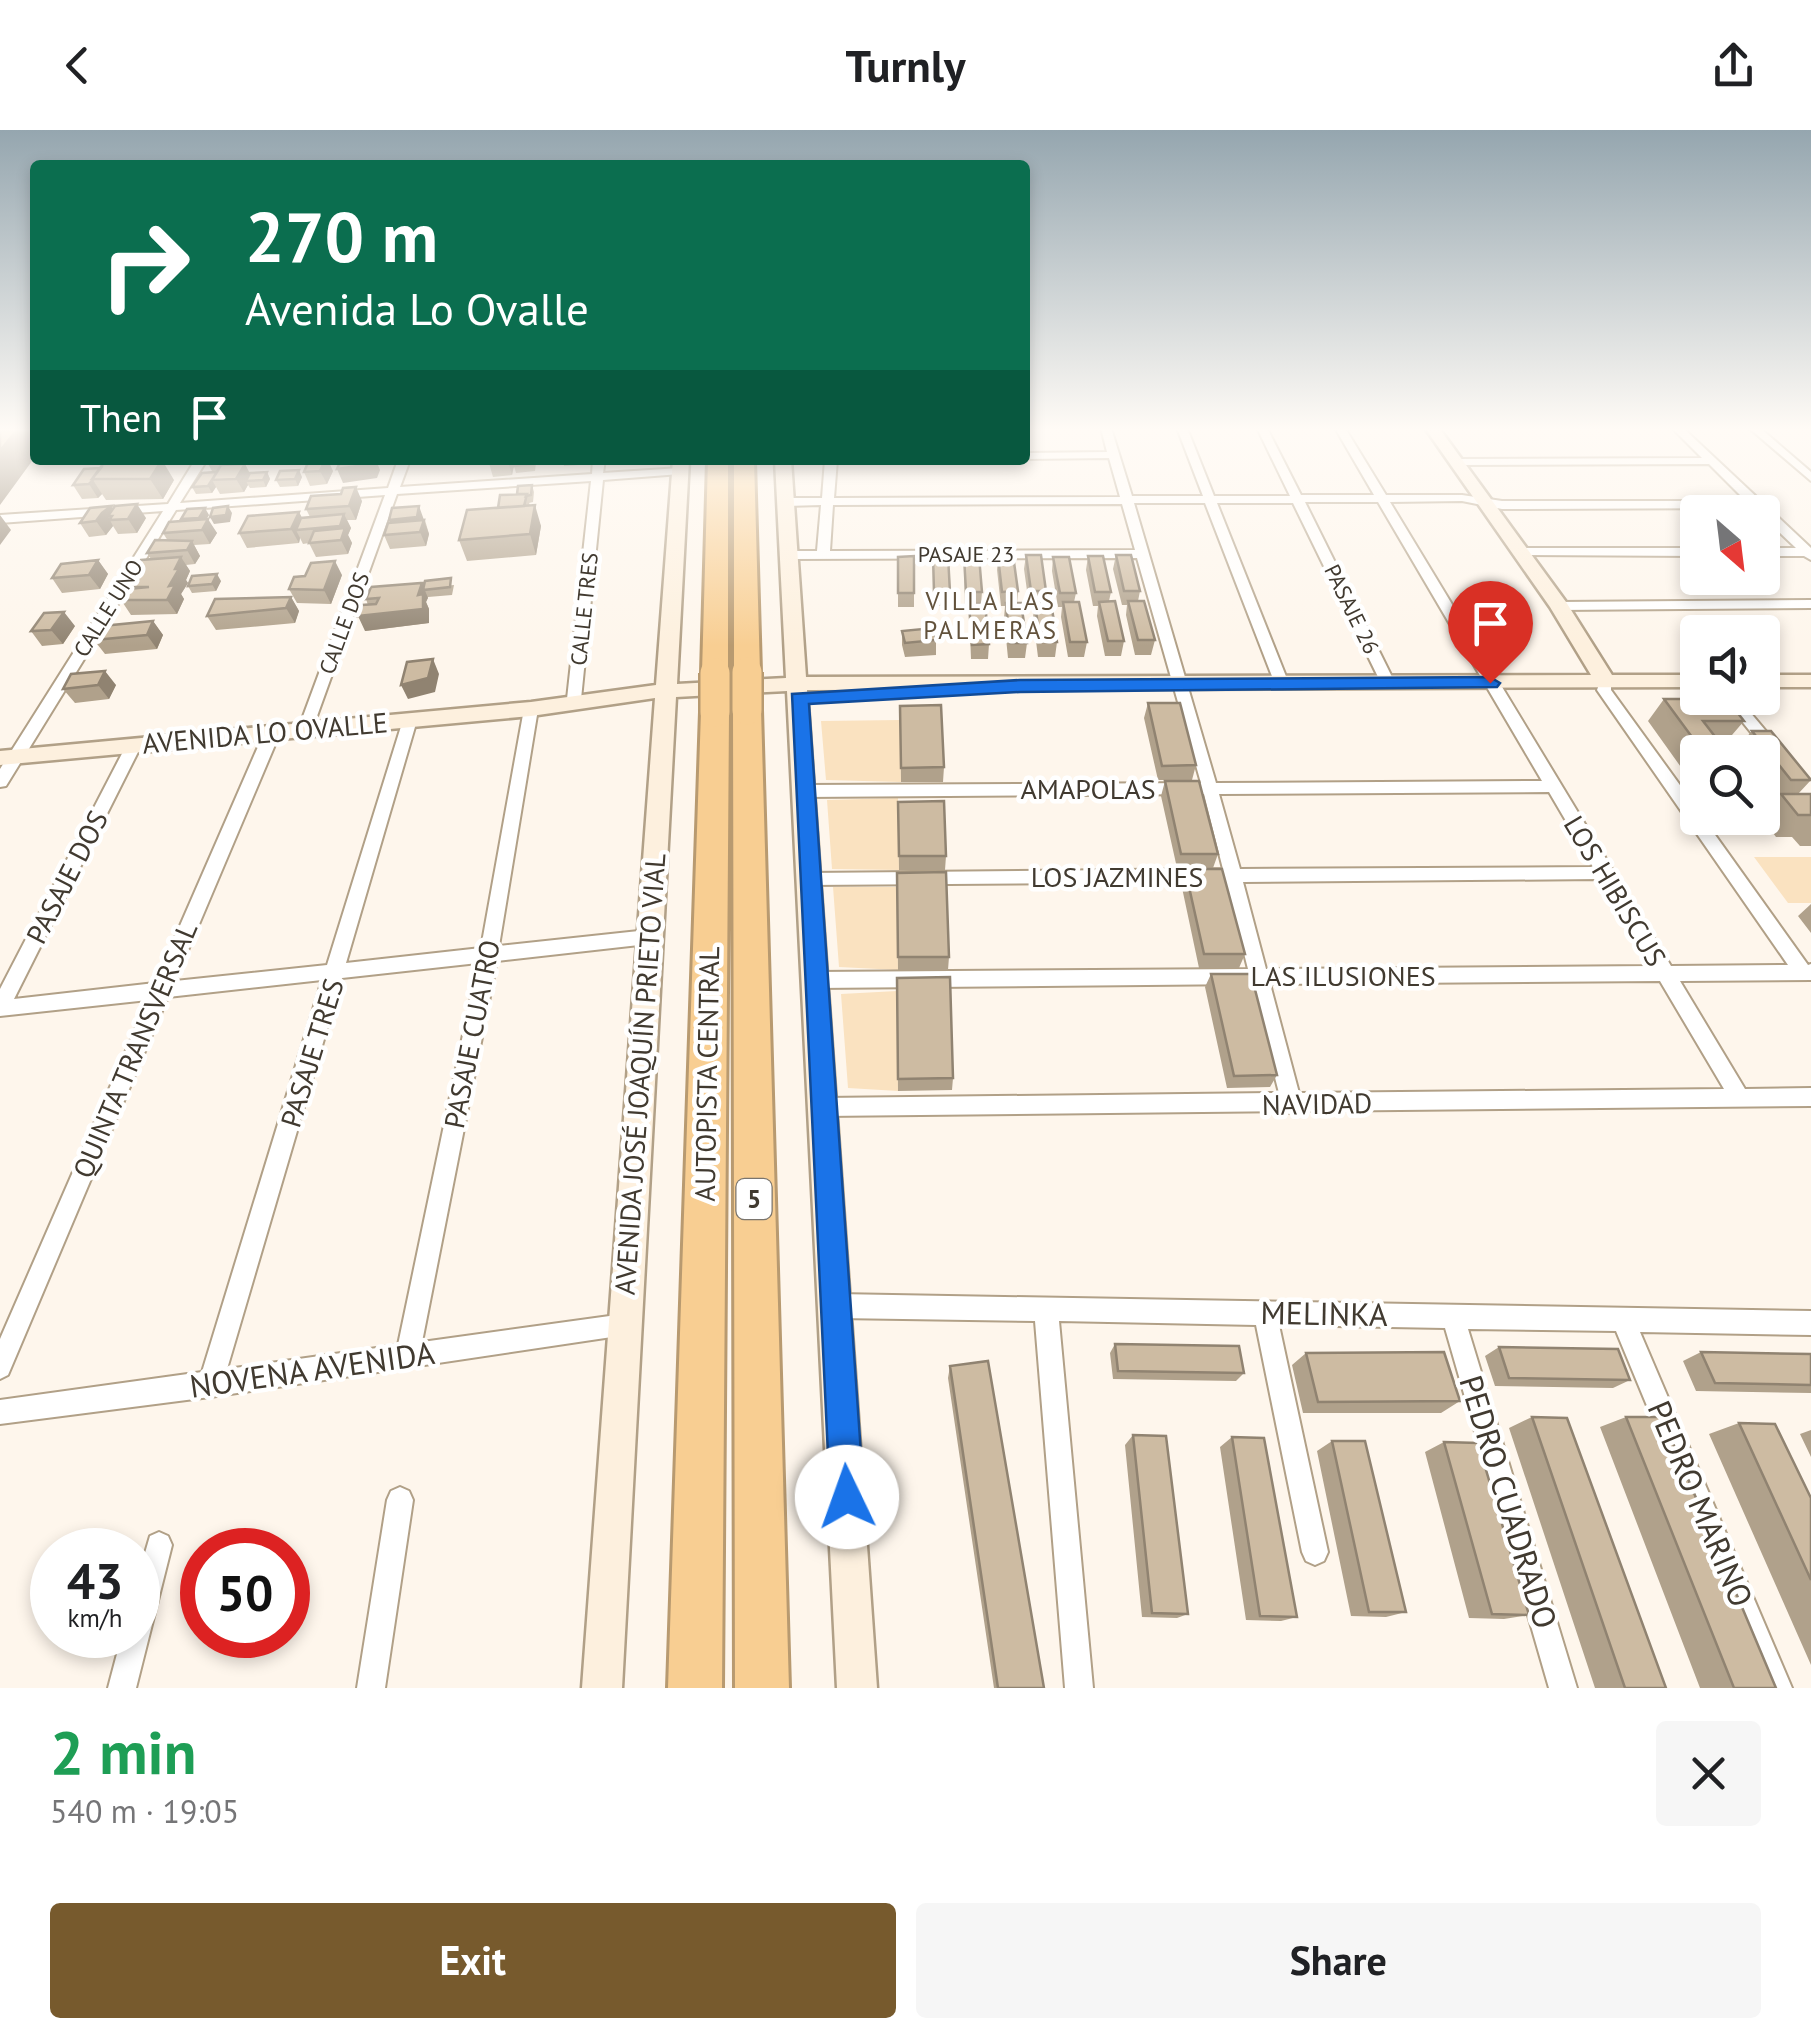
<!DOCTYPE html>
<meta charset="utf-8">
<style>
:root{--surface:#fff;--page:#f6f6f6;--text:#202124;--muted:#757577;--accent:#775a2d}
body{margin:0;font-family:"PT Sans",sans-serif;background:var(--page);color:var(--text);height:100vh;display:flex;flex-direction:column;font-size:38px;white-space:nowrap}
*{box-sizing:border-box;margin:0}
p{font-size:32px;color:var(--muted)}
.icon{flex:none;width:55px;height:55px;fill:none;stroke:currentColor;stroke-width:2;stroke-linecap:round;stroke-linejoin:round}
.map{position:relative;height:1558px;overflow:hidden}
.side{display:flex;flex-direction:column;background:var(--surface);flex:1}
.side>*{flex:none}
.guide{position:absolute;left:30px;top:30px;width:1000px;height:305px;border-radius:10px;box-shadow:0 5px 15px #0003;background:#0b6e4f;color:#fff;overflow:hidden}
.needle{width:65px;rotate:152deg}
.tools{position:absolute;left:1680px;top:365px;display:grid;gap:20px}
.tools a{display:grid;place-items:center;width:100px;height:100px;border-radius:10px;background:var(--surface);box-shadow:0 5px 15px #0003;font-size:50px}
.speed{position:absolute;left:30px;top:1398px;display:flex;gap:20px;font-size:50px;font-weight:700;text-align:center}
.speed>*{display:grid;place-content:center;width:130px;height:130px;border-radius:50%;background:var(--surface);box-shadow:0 5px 15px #0003;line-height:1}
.speed small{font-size:25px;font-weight:400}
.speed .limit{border:15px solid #d22;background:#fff;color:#111}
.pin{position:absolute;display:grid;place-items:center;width:85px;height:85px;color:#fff;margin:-102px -42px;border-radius:50% 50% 50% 0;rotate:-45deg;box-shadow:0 0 10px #0007}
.pin .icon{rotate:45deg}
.me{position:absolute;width:110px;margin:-55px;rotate:357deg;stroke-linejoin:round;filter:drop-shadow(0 0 8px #0008)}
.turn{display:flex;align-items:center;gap:35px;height:210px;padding:0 50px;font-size:45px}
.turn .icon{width:130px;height:130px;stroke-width:2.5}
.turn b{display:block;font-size:70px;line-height:85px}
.then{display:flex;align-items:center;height:95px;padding:0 50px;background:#0003;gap:20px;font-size:38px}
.round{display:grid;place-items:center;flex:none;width:105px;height:105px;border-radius:10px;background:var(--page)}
.head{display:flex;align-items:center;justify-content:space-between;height:170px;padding:0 50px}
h1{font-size:60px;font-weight:700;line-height:75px;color:#1e9e55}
.cta{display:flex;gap:20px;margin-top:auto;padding:20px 50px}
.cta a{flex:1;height:115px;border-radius:10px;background:var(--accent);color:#fff;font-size:40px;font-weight:700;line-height:115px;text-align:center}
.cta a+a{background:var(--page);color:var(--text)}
header{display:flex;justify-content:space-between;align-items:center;height:130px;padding:0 50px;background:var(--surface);font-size:45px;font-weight:700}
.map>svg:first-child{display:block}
</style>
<header><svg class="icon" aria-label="back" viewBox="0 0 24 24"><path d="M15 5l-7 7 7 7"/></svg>Turnly<svg class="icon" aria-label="share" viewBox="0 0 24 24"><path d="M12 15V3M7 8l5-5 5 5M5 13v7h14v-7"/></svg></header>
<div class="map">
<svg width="1811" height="1558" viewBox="0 0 1811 1558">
<rect width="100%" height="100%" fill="#fef6ec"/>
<!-- green -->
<path fill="#fae2c0" d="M900,590L901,652L826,650L821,591Z
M898,668L899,740L832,739L827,670Z
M1754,727H1811V773H1788Z
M833,757H897L898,840L839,837Z
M897,861L898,961L848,958L841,864Z"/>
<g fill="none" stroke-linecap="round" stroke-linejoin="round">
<defs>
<path id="street" d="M1101,298H1111L1132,366H1203L1177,298H1187L1214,366H1290L1257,298H1267L1301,365H1374L1335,298H1345L1386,365H1462L1502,371H1746L1709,334L1457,335L1451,332L1457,329L1702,328L1672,298H1683L1811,418V430L1804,426H1762V418H1796L1762,386V382L1753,378L1502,379L1462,371L1390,372L1671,836L1788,835L1597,560L1601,549H1611V560L1698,680V688H1703L1808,835L1811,834V850L1680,851L1745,959L1811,958V976L1299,981L1292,984L1285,981L824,986L817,983L814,977L817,971L824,968L1279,963L1251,854L816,858L809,855L807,850L809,845L816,842L1248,839L1226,752L809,755L800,749L809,743L1223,739L1204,664L804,667L796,661L804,655L1201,653L1137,428L789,429L783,425L789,421H817L821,375L786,376L780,372L786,368H822L825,330H837L834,368L1120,367L1109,328L1025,329V323L1107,322ZM1305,372H1378L1542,651L1216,653L1134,373H1205L1275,554L1282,559L1289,554L1217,373H1293L1381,553L1383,556H1393L1395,553ZM1122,374L1135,420L830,421L833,375ZM1549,662L1593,737L1240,739L1219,664ZM1600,749L1651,836L1266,839L1243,752ZM1660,851L1724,959L1299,963L1270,854Z
M1749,298H1760L1811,342V351Z
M195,330H207L180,373L388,358L398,330H410L400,357L592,344L593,330H605L603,343L680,338L686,341L680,344L603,350L581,569L574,574L567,569L591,351L397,364L312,600L305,605L298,600L385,365L176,380L6,656L0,657V639L163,381L0,393V385L168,374Z
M1521,418H1698V426L1517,425V419Z
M1811,470V478L1559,480L1552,476L1559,472Z
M1723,568H1738L1776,613L1779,617L1776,621H1766Z
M531,574L538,579L499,816L648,800L654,802L657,807L654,812L648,814L497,831L422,1212L624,1184L632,1188L636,1196L632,1204L210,1267L0,1294V1270L202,1242L322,850L168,867L8,1245L0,1249V1209L148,870L0,886V859L128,612H138L141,616L14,869L155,853L264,603L272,598L280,603L175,851L327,835L403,590L410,585L417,590L346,833L481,818L524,579ZM478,833L398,1215L227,1239L342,848Z
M837,1164L1811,1181V1205L1640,1202L1792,1558H1764L1616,1201L1468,1199L1577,1558H1549L1445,1198L1279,1195L1328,1422L1324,1431L1315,1435L1306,1431L1302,1422L1256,1195L1059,1191L1093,1558H1065L1035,1191L837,1188L829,1184L825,1176L829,1168Z
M400,1357L409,1361L413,1370L385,1558H357L387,1370L391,1361Z
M159,1402L168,1406L172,1415L136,1558H108L122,1505H138V1447L150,1406Z"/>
<path id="secondary" d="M1425,298H1439L1566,472L1612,545H1698V557L807,560L877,1558H837L787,561L676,567L622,1558H582L655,568L531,586L0,635V621L531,572L656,555L673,330H689L677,554L786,548L775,330H791L806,547L1591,545L1550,477Z
M1762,545H1811V557H1762Z"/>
<path id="highway" d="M708,330H728V543L715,551L702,543Z
M734,330H754L760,542L747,550L734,542Z
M747,571L761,580L789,1558H735L733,580Z
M715,573L729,582L722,1558H668L701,582Z"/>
</defs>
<!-- street casing -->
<use href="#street" stroke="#b1a087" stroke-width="4"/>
<!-- secondary casing -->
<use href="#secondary" stroke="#b1a087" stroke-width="5"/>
<!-- highway casing -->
<use href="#highway" stroke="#b89a70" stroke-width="6"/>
<!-- street -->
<use href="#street" fill="#fff" fill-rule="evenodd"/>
<!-- secondary -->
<use href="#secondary" fill="#fdf0de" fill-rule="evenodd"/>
<!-- highway -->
<use href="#highway" fill="#f8ce92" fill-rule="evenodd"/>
<defs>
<path id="highway-bridge" d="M747,542V580
M715,543V582"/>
</defs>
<!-- highway-bridge casing -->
<use href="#highway-bridge" stroke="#b89a70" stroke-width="34" stroke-linecap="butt"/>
<!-- highway-bridge -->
<use href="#highway-bridge" stroke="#f8ce92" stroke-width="29"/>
</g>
<!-- wall -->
<path fill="#b0a18b" d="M206,330H238L235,334H245L250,344L267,342L270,349L266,357L250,358L248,355L244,362L220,364L216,357L212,363L196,364L192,357L218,341H212Z
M309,330L333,341L327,354L310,356L304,342Z
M515,330L512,345L493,347L489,333Z
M562,330H581L580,335L564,336Z
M536,333L535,341L516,343L514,336Z
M84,339L174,350L163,369L106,370L102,364L98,368L82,369L73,355Z
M302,347L298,356L280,357L276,350Z
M532,355L534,362L533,372L529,373L541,396L536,425L467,431L459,410L498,378Z
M362,371L356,390H347L351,398L348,405L352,413L348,424L316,427L309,413L303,414L300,408L299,413L247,418L239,403L299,382L302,388L310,387L306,379Z
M111,376L113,379L146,388L137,403L118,404L113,396L106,405L89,407L80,393Z
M209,385L206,389L217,403L210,414L194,415L200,426L195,434L186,435L190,441L186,450L188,453L181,464L184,469L177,484L131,485L121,470L129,459L127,457L151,429L147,423L168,411L163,403L182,391L181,389Z
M425,390L429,404L426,416L390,419L384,405Z
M1026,425L1046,461L1045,473L1057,512L1055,527H1038L1033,487L1035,475H1029L1024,439Z
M1116,425L1140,461L1138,471L1155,510L1151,525H1135L1126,485L1127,475H1122L1113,439Z
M914,426V477H898V427Z
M933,426L950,462V476H934Z
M964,426L982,462L981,474L989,514L988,529H971L969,477H965Z
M998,426L1018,461L1017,473L1027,513L1025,528H1008L1004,488L1005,476H1001L997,440Z
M1088,426L1111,462L1109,471L1124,511L1121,526H1105L1097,486L1098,476H1093L1086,440Z
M1053,427L1076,463L1074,472L1087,512L1084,527H1068L1061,487L1062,477H1058L1052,441Z
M98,430L108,444L100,459L62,463L52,448Z
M342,445L331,474L297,473L289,459L305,446Z
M221,451L216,461L192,463L188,456Z
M422,453L424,458L454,455L452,465L428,467L426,472L429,479V493L365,501L368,475L366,469Z
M291,467L299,481L295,493L216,500L207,486Z
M153,491L163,505L157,519L105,524L94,510Z
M75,496L63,514L42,516L31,501Z
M902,501L936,510V525L905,527L902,515Z
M71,544L116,555L109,569L75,573L63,559Z
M1664,569L1744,591L1726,612H1719L1727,622H1698V661L1648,591Z
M1148,573L1196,635L1192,650H1158L1144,588Z
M900,576L944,637L943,652H901Z
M1752,601L1811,650L1798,664H1811V716H1800L1792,707H1776L1762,688V683L1773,671H1771L1762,661V622H1733Z
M1165,651L1218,724L1213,738H1177L1161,666Z
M898,672L946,726L945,740H899Z
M1185,739L1245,824L1239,838H1199L1181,753Z
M897,743L949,827L948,840H898Z
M1811,774V803L1798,786Z
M1211,844L1277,945L1270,957L1227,958L1205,857Z
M897,848L953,948L952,960L898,961Z
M1115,1214L1244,1243L1236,1251L1113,1249L1110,1223Z
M1499,1217L1630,1250L1613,1258L1495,1256L1485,1226Z
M1701,1222L1811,1224V1263L1696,1261L1683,1231Z
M1306,1223L1460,1271L1441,1283H1303L1292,1235Z
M950,1236L1044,1558H994L948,1248Z
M1532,1287L1666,1558H1595L1509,1298Z
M1626,1287L1776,1558H1700L1600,1297Z
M1739,1293L1811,1368V1535L1709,1304Z
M1811,1300V1327L1800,1304Z
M1133,1305L1188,1484L1177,1488L1142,1487L1125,1315Z
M1232,1307L1297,1487L1281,1491L1246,1490L1220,1317Z
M1332,1311L1406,1482L1386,1487L1351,1486L1317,1321Z
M1444,1312L1529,1485L1504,1489L1469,1488L1425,1322Z"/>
<!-- shaded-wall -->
<path fill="#908371" d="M18,298H35V327L0,375V321Z
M162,330L174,350L163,369L150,349Z
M227,330H238L232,340Z
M325,330H328L333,341L327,354L320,341Z
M373,330H376L380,340L377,348L343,353L337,339Z
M508,330H515L512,345L508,332Z
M245,334L252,348L246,351L248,355L244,362L236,349Z
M299,340L302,347L298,356L295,349Z
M217,342L212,350L216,357L212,363L208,356Z
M267,342L270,349L266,357L263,350Z
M93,350L102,364L98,368L89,354Z
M356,357L362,371L356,390L349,376Z
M137,374L146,388L137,403L128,389Z
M535,375L541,396L536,425L530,404Z
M111,376L120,390L112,386H108L113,396L106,405L96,391L102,383Z
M228,376L232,383L230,392L214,394L210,387Z
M419,376L429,404L426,416L420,402L395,404L389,390Z
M205,378L209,385L203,395L199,388Z
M299,382L306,396L296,400L300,408L299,413L291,399Z
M344,384L351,398L348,405L352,413L348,424L341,410L344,404L340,396Z
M0,385L11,400L0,415Z
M208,389L217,403L210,414L202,400Z
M192,411L200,426L195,434L187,420Z
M181,427L190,441L186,450L188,453L181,464L184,469L177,484L167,470L169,456Z
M98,430L108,444L100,459L89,445Z
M335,431L342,445L331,474L324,460Z
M217,444L221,451L216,461L212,454Z
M422,453L428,468L426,472L429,479V493L365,501L358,486L418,465Z
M291,467L299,481L295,493L286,478Z
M64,482L75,496L63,514L51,500Z
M153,491L163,505L157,519L147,505Z
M433,529L439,544L435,562L408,569L401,555Z
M105,541L116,555L109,569L98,555Z"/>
<!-- building -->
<path fill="#cdbba2" stroke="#908371" stroke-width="2.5" d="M0,298H18L0,321Z
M116,330H146L114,333Z
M162,330L150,349H92L103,334Z
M309,330H325L320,341L304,342Z
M341,330H373L371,334L337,339Z
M489,330H508V332L489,333Z
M515,330H534L533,334L514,336Z
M245,334L236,349L212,350L221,335Z
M101,338L92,349H94L89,354L73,355L84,339Z
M299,340L295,349L276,350L280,341Z
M217,342L208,356L192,357L202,343Z
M267,342L263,350L246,351L250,343Z
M532,355L531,365L526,366L527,364H517L518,356Z
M356,357L349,376L306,379L311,366L341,364L343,358Z
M527,364L524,376L498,378L500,365Z
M137,374L128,389L109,390L112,386H108L115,376Z
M535,375L530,404L459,410L467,380Z
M111,376L102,383L96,391L80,393L90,378Z
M228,376L226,385L210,387L213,378Z
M419,376L417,387L389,390L392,378Z
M205,378L199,388L181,389L187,379Z
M299,382L291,399L239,403L248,386Z
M344,384L340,396L296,400L301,388Z
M208,389L202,400L163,403L169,392Z
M424,390L420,402L384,405L388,393Z
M345,398L341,410L309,413L314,401Z
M155,410L192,411L187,420L147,423Z
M1013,425L1018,461L1002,462L998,426Z
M1026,425H1041L1046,461H1031Z
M1116,425H1131L1140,461H1124Z
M914,426V463H898V427Z
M933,426H948L950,462H934Z
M964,426H979L982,462H966Z
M1088,426H1103L1111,462H1095Z
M181,427L175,439H179L169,456L175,455L167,470H121L128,459L149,457H127L141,430Z
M1053,427H1069L1076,463H1060Z
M98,430L89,445L52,448L61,434Z
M335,431L324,460L289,459L294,447L305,446L311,433Z
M217,444L212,454L188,456L192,446Z
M451,448L450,457L423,460L425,451Z
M422,453L418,465L423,464V479L358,486L362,475L376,474L379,468L366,469L371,457Z
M291,467L286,478L207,486L215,469Z
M1115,471L1124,511H1108L1099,472Z
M1128,471H1144L1155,510H1138Z
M1051,472L1057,512H1040L1035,473Z
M1063,472H1079L1087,512H1070Z
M1006,473H1021L1027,513H1010Z
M969,474H985L989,514L972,515Z
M64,482L51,500L31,501L44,483Z
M153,491L147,505L94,510L102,496Z
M933,498L936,510L905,513L902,501Z
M433,529L428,548L401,555L407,532Z
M105,541L98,555L63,559L71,544Z
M1664,569H1727L1744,591H1703L1727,622H1703Z
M1148,573H1180L1196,635L1162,636Z
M941,575L944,637L901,638L900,576Z
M1752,601H1771L1811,650H1791Z
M1165,651H1199L1218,724H1181Z
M1781,664H1811V685H1798Z
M944,671L946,726H899L898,672Z
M1185,739H1222L1245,824H1204Z
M946,742L949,827H898L897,743Z
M1211,844H1251L1277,945L1234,946Z
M950,847L953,948L898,949L897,848Z
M1115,1214L1239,1216L1244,1243L1118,1241Z
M1499,1217L1618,1219L1630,1250L1509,1248Z
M1444,1222L1460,1271L1318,1272L1306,1223Z
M1701,1222L1811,1224V1255L1715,1253Z
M988,1231L1044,1558H998L950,1236Z
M1532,1287L1567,1288L1666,1558H1625Z
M1626,1287H1662L1776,1558H1734Z
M1739,1293L1775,1294L1811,1368V1450Z
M1133,1305L1166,1306L1188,1484L1152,1483Z
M1232,1307L1264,1308L1297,1487L1260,1486Z
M1332,1311H1365L1406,1482H1369Z
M1444,1312L1478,1313L1529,1485L1492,1484Z"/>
<!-- sky -->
<linearGradient id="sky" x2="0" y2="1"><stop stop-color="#95a6af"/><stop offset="0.58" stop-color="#fffbf6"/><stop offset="1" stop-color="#fffbf6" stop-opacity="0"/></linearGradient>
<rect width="1811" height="516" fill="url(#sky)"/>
<!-- route -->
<path fill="#1a73e8" stroke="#114b97" stroke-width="2.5" d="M1490,547L1500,553L1497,557L1020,562L809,574L864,1367L859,1379L847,1384L835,1379L830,1367L792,564L1020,550Z"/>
<g text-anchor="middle" stroke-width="9" stroke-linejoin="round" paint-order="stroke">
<!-- far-street labels -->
<g font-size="22" fill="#413a30" stroke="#fff">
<text x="966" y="432">PASAJE 23</text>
<text transform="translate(108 478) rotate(-58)" y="8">CALLE UNO</text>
<text transform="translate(584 479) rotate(-84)" y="8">CALLE TRES</text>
<text transform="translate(1352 479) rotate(64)" y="8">PASAJE 26</text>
<text transform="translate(344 493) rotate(-70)" y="8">CALLE DOS</text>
</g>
<!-- far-neighbourhood labels -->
<g font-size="25" letter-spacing="2.5" fill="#62523c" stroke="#fff">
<text x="991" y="480">VILLA LAS<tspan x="991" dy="29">PALMERAS</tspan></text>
</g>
<!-- shield labels -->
<rect fill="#fff" stroke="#7a756e" stroke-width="2.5" x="736.5" y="1049" width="35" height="40" rx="8"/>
<g font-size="25" font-weight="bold" fill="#413a30">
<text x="754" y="1078">5</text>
</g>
<!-- street labels -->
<g font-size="28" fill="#413a30" stroke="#fff">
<text transform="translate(265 603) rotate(-5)" y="10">AVENIDA LO OVALLE</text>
<text x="1088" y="669">AMAPOLAS</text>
<text transform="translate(67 747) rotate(-63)" y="10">PASAJE DOS</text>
<text x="1117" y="757">LOS JAZMINES</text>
<text transform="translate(1615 761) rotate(59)" y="10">LOS HIBISCUS</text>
<text x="1343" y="856">LAS ILUSIONES</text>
<text transform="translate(472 904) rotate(-79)" y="10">PASAJE CUATRO</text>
<text transform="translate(135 920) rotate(-67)" y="10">QUINTA TRANSVERSAL</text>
<text transform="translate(312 923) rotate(-73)" y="10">PASAJE TRES</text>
<text transform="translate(640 944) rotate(-86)" y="10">AVENIDA JOSÉ JOAQUÍN PRIETO VIAL</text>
<text transform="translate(707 944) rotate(-89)" y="10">AUTOPISTA CENTRAL</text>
<text transform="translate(1317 974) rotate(-1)" y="10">NAVIDAD</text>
</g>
<!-- near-street labels -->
<g font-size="32" fill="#413a30" stroke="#fff">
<text transform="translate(1324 1184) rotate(1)" y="11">MELINKA</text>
<text transform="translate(312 1240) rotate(-8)" y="11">NOVENA AVENIDA</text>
<text transform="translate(1508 1372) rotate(73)" y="11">PEDRO CUADRADO</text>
<text transform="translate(1700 1374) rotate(67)" y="11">PEDRO MARINO</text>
</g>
</g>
</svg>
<div class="tools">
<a><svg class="needle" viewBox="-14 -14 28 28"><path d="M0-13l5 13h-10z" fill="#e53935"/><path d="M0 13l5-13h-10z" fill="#757577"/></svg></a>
<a><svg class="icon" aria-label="sound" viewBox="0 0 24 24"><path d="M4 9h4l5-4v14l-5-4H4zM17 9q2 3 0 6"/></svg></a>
<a><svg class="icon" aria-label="search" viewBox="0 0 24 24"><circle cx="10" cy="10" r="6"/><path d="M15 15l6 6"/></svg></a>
</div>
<div class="speed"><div>43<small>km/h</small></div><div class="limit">50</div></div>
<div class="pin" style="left:1490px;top:553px;background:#d93025"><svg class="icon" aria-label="arrive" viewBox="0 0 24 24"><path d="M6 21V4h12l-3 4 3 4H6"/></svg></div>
<svg class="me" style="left:847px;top:1367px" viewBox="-20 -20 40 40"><circle r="19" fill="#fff"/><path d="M0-13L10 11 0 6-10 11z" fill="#1a73e8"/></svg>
<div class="guide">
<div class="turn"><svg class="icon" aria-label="right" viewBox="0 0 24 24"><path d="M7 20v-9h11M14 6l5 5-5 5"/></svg><div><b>270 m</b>Avenida Lo Ovalle</div></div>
<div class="then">Then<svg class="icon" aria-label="arrive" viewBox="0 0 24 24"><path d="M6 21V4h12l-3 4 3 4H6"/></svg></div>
</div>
</div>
<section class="side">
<div class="head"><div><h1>2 min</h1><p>540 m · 19:05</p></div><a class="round"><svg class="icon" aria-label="close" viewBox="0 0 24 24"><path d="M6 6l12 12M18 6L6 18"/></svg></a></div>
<div class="cta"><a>Exit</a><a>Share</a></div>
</section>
